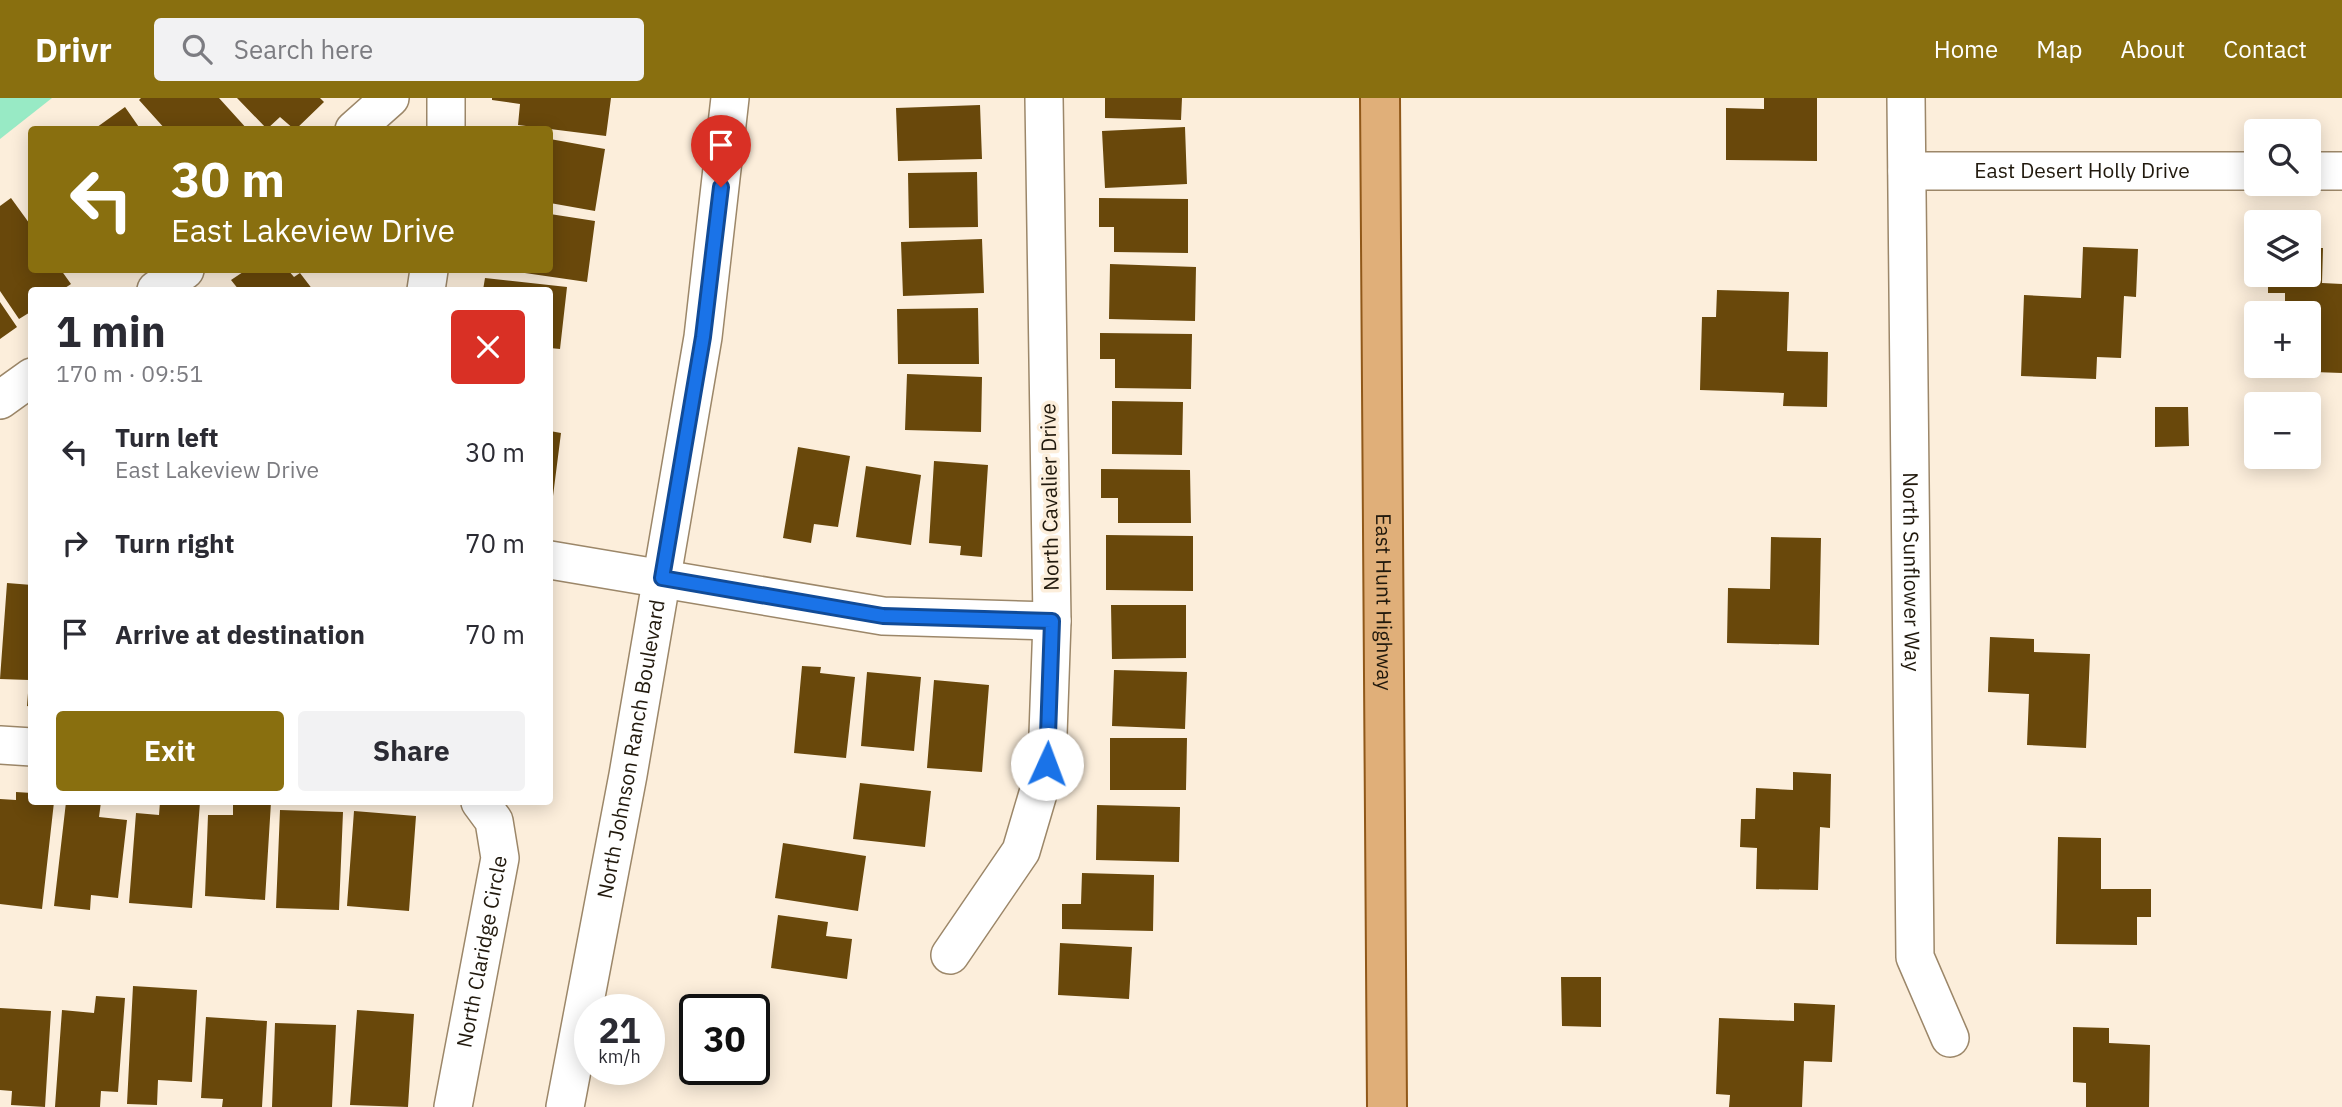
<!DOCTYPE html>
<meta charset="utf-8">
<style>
:root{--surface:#fff;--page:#f2f2f3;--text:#2b2b33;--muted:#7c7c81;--accent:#896f0f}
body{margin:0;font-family:"IBM Plex Sans",sans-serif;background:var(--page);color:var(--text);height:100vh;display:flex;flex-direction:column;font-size:26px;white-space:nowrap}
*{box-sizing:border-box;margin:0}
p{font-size:23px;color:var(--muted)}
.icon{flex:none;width:38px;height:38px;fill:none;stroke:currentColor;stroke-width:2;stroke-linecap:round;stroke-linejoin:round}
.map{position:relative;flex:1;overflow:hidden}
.drawer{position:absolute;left:28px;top:189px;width:525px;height:518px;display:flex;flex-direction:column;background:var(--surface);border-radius:7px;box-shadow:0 4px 18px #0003}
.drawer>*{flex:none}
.top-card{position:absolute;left:28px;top:28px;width:525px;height:147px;border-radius:7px;box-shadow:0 4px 18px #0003;background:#896f0f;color:#fff;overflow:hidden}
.fabs{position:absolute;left:2244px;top:21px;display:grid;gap:14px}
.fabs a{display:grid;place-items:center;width:77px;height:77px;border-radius:7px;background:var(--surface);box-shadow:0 4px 18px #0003;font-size:35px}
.speed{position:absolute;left:574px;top:896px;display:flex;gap:14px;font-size:35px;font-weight:700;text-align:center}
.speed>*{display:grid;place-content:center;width:91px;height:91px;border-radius:50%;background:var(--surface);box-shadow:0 4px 18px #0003;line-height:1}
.speed small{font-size:18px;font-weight:400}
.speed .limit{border:4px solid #111;border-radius:10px;background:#fff;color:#111}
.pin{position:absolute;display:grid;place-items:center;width:60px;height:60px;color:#fff;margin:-72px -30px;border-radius:50% 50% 50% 0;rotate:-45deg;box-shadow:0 0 7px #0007}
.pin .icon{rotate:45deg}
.me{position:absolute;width:77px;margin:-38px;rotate:2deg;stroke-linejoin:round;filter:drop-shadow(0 0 5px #0008)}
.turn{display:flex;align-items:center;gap:24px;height:147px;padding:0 28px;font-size:32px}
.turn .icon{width:91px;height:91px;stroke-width:2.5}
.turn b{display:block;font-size:49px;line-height:60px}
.round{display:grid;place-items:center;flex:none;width:74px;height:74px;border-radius:7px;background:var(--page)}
.headline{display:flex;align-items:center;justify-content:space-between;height:119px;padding:0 28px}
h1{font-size:42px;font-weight:700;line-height:52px}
.button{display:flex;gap:14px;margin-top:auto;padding:14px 28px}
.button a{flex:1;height:80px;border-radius:7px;background:var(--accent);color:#fff;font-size:28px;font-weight:700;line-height:80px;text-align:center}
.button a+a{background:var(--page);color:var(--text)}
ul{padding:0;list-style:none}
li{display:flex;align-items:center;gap:21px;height:91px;padding:0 28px}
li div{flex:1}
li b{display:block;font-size:26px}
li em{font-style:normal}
header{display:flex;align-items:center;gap:42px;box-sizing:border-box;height:98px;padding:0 35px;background:var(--accent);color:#fff}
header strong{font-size:33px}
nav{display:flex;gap:38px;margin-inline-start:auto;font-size:24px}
.search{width:490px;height:63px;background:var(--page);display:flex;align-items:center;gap:18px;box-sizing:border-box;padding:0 24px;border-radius:7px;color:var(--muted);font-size:26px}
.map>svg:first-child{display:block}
</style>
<header>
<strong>Drivr</strong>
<div class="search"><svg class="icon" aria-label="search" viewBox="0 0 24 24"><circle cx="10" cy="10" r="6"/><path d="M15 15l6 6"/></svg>Search here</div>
<nav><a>Home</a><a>Map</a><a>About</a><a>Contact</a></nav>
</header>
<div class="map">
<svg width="2342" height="1009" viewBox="0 0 2342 1009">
<rect width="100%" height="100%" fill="#fceedb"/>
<!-- green -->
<path fill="#98eac5" d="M0,0H52L0,41Z"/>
<!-- building -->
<path fill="#69480b" d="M141,0H219L248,32H166L139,2Z
M237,0H320L324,4L295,32L280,19L267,31Z
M492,0H611L606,38L518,27L520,6L492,2Z
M1105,0H1182L1181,22L1105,20Z
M1764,0H1817V63L1726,62V10L1764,11Z
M980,7L982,61L898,63L896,10Z
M125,9L141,32H93Z
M1185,29L1187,86L1105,90L1102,33Z
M550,41L605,51L595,113L550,105Z
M977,74L978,129L909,130L908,75Z
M11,100L32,129V172H61L71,186L62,192H32V213L19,221L0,193V108Z
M1099,100L1188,101V155L1114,154V129H1099Z
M550,116L595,123L587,184L511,173L550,172Z
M982,141L984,195L903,198L901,144Z
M2083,149L2138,151L2136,199L2124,198L2121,260L2097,259L2096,281L2021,278L2024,197L2081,200Z
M2308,150H2323L2322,185L2342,186V275L2284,273V268H2308V215H2285V195H2268V177H2308Z
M1110,166L1196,169L1195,223L1109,221Z
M246,172H288L294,179L300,175L313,192H239L231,182Z
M485,180L567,189L560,251L550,250V192H483Z
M1717,192L1789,194L1787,253L1828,254L1827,309L1783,308L1784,295L1700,292L1702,219H1716Z
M0,204L17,229L0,241Z
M978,210L979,266H898L897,211Z
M1100,235L1192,236L1191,291L1115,290V261H1100Z
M907,276L982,279L981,334L905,332Z
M1112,303L1183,304L1182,357L1112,356Z
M2155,309H2188L2189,348L2155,349Z
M550,333L561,335L553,398L550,397Z
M798,349L850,358L838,429L814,426L811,445L783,440Z
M934,363L988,367L982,459L960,457L961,448L929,445Z
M866,368L921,377L911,447L856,439Z
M1101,371L1190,372L1191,425H1118V400H1101Z
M1106,437L1193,438V493L1106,492Z
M1771,439L1821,440L1819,547L1727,545L1728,490L1770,491Z
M7,485L32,487V609L27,608L29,582L0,581Z
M1111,507H1186V560L1112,561Z
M1990,539L2034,541V554L2090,556L2086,650L2027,647L2029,596L1988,594Z
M802,568L821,569L820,575L855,579L846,660L794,655Z
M1114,572L1187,574L1185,631L1112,628Z
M867,574L921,579L914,653L861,648Z
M934,582L989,587L982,674L927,670Z
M1110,640H1187L1186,692H1110Z
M1793,674L1831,676L1830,730L1820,729L1818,792L1756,791L1757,750L1740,749L1741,721H1755L1756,690L1793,692Z
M860,685L931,693L925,749L853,741Z
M16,694L32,695V704H54L42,811L0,806V701L16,702Z
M66,704H101L99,719L127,722L118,800L91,797L90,812L54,808Z
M160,704H200L192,810L129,805L136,715L159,717Z
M233,704H271L265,802L205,798L208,717H233Z
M1097,707L1180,709L1179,764L1096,762Z
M280,712L343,714L339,812L276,810Z
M354,713L416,718L409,813L347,808Z
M2058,739L2101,740V791H2151V819H2137V847L2056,846Z
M783,745L866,758L858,813L775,800Z
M1082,775L1154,777L1153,833L1062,831V806H1081Z
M778,817L828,824L826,838L852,841L847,881L771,870Z
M1060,845L1132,849L1129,901L1058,897Z
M1561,879H1601V929L1562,928Z
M133,888L197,892L192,984L158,982L157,1007L127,1006Z
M96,898L125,900L118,994L101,993L100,1009H55L62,912L94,915Z
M1794,905L1835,907L1832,964L1804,963L1802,1009H1729L1730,997L1716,996L1719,920L1794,923Z
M0,910L51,913L45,1009L11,1007L12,993L0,992Z
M357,912L414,916L408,1009L350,1007Z
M206,919L267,923L262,1009H222L223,1001L201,1000Z
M275,925L336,927L332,1009H272Z
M2073,929L2109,930V945L2150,947L2149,1009H2086V985L2073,984Z"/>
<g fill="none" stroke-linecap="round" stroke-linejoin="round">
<defs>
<g id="minor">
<path d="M446,0V32"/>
<path id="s1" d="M1906,0L1915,859L1950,940"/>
<path d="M354,32L390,0"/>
<path id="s2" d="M1907,73H2256"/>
<path d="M2308,73H2342"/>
<path d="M156,192L185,172"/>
<path d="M426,192L429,172"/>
<path d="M0,302L32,279"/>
<path d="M550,462L883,518L1052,523"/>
<path d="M0,647L32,649"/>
<path d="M950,857L1021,753L1047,665L1052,523L1044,0"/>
<path id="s3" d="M453,1009L500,760L494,723L480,704"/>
<path id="s4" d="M565,1009L628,677L703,239L730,0"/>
</g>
<g id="primary">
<path id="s5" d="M1380,0L1387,1009"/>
</g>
</defs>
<!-- minor casing -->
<use href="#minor" stroke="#9c8769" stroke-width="40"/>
<!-- primary casing -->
<use href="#primary" stroke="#905819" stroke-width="42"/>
<!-- minor -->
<use href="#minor" stroke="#fff" stroke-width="37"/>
<!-- primary -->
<use href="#primary" stroke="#e0af79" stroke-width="38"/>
</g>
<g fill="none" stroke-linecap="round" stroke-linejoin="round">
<defs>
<path id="route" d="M721,89L703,239L662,480L883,518L1052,523L1047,666"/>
</defs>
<!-- route casing -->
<use href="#route" stroke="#114b97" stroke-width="18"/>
<!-- route -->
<use href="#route" stroke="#1a73e8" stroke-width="12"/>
</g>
<g text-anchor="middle" stroke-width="7" stroke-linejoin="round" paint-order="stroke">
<!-- street labels -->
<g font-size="21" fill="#21190d" stroke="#fceedb">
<text dy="7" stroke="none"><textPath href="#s2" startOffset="175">East Desert Holly Drive</textPath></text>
<text transform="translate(1050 399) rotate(-91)" y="7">North Cavalier Drive</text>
<text dy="7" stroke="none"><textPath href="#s1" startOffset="474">North Sunflower Way</textPath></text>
<text dy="7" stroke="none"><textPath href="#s5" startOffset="504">East Hunt Highway</textPath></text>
<text dy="7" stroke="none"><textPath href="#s4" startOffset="364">North Johnson Ranch Boulevard</textPath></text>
<text dy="7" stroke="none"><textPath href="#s3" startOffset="158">North Claridge Circle</textPath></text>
</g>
</g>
</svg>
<div class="fabs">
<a><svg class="icon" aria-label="search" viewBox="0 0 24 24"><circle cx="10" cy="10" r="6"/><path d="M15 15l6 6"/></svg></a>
<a><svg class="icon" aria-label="layers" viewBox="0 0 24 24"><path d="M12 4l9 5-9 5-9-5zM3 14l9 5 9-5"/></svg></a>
<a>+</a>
<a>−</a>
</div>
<div class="speed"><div>21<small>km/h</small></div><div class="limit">30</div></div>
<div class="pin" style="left:721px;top:89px;background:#d93025"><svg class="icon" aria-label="arrive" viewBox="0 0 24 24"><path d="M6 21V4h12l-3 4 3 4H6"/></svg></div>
<svg class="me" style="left:1047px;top:666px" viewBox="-20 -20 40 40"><circle r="19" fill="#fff"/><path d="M0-13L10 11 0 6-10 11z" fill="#1a73e8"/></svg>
<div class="top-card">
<div class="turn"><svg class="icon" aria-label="left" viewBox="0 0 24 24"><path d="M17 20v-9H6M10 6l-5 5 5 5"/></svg><div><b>30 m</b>East Lakeview Drive</div></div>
</div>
<section class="drawer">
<div class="headline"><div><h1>1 min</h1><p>170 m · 09:51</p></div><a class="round" style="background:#d93025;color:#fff"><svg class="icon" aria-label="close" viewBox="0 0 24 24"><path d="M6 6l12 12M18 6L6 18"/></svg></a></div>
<ul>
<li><svg class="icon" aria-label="left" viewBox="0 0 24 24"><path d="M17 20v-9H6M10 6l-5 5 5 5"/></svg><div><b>Turn left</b><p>East Lakeview Drive</p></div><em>30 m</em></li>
<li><svg class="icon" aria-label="right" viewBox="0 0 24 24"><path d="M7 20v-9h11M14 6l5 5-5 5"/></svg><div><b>Turn right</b></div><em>70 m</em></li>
<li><svg class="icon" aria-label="arrive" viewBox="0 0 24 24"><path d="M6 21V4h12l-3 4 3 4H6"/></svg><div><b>Arrive at destination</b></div><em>70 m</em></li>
</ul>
<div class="button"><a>Exit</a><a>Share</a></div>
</section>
</div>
